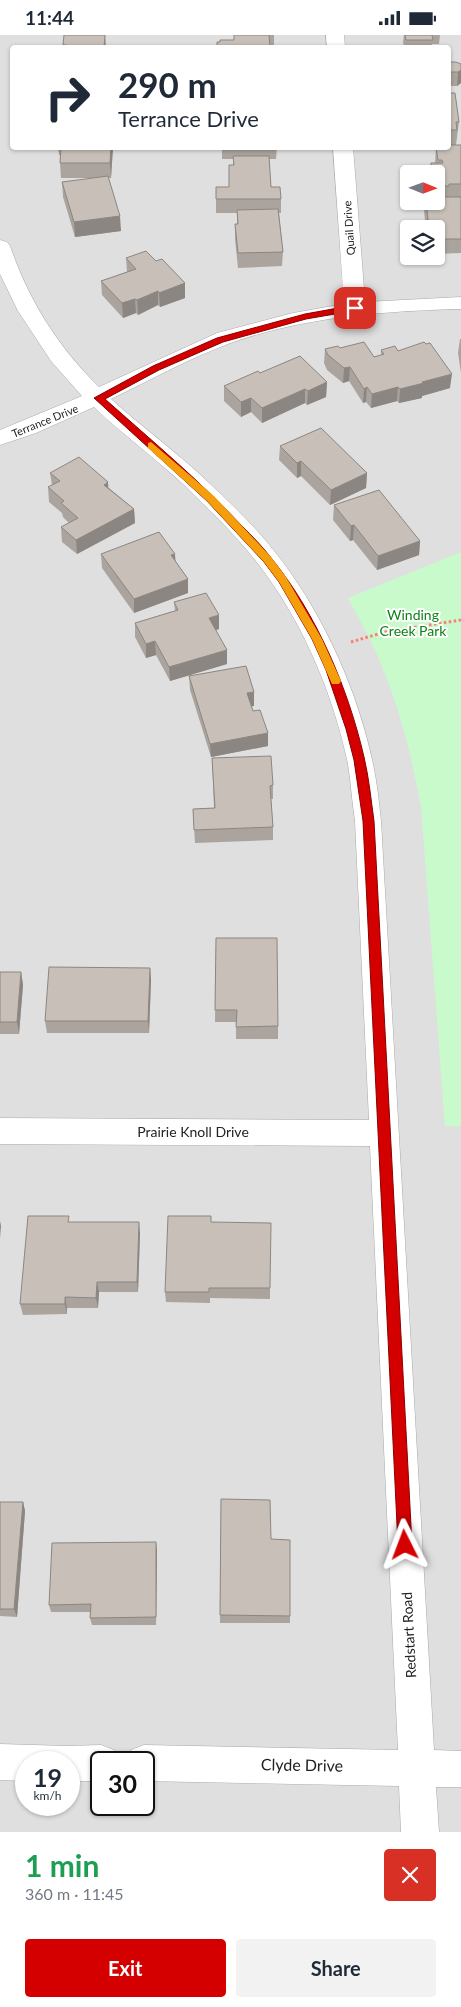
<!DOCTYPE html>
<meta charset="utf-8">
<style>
:root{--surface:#fff;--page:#f2f2f3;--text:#1f2937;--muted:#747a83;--accent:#d40000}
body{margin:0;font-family:Lato,sans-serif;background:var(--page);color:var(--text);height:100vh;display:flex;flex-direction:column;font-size:19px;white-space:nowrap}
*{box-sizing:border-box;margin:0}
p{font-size:16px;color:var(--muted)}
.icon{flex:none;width:28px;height:28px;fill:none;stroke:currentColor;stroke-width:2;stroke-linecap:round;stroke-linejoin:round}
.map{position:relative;height:1797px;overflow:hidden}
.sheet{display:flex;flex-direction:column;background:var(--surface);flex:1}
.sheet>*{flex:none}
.top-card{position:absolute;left:10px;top:10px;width:441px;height:105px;border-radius:5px;box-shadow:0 1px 4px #0004;background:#fff;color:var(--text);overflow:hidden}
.needle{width:32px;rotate:91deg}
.fabs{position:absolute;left:400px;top:130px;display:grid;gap:10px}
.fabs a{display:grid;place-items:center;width:45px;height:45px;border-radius:5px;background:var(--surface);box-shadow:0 1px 4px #0004;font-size:25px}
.speed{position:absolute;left:15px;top:1716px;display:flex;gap:10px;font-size:25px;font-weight:700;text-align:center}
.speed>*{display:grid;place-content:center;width:65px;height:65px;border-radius:50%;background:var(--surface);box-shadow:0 1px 4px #0004;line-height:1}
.speed small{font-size:12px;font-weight:400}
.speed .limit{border:2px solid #111;border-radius:8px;background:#fff;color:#111}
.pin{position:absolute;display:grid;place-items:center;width:42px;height:42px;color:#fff;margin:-21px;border-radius:10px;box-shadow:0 2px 8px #0006}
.me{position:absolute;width:55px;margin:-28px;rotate:357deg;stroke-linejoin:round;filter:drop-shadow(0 0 4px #0008)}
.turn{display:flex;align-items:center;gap:18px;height:105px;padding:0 25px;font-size:22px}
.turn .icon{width:65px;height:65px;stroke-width:2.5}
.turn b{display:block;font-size:35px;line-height:42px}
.round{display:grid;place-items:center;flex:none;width:52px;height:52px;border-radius:5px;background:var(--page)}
.head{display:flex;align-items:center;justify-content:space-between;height:85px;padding:0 25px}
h1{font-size:30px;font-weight:700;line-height:38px;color:#1e9e55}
.button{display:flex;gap:10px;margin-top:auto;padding:10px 25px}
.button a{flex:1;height:58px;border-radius:5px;background:var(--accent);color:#fff;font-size:20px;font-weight:700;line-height:58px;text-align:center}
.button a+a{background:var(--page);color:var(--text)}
.status{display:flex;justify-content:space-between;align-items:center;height:35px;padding:0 25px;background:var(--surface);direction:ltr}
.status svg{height:14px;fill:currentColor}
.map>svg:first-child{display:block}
</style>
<div class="status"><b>11:44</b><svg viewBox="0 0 49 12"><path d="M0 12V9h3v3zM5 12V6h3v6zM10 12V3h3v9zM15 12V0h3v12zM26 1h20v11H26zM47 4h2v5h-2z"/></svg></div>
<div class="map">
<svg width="461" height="1797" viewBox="0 0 461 1797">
<rect width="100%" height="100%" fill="#f2efe9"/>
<!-- residential -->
<path fill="#e0dfdf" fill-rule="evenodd" d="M0,0H461V1797H0ZM12,12H449V112H12ZM409,139H436V166H409ZM409,194H436V221H409ZM26,1728H69V1770H26ZM101,1728H144V1770H101Z"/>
<!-- park -->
<path fill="#c8facc" d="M461,517V1091H445L421,772C412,724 401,677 382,632C373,608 360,586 348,563Z"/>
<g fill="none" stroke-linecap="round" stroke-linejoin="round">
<defs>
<path id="street" d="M326,0H344L345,12H327Z
M333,112H353L365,267L461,262V274C383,276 302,282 228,309C188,324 150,345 111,364C143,393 178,418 209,448C235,472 261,498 282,526C326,585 358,658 373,729C377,748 379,767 381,786L434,1715L461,1716V1752H436L439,1797H401L399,1751L144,1746V1728H126L131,1715L144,1710L398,1715L370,1111L0,1109V1083L369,1085L355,786C352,767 351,748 348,729C334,663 306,594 265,538C242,506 212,477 183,449C154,422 122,399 94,372L36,398L0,410V395L82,361L51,326L18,276L0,239V205L7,207L10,211C29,266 58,312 99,352L217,298L293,278L344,269Z
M0,1709L66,1711L101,1710L114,1715L119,1728H101V1746H69V1728H26V1746L0,1745Z"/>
</defs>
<!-- street casing -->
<use href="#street" stroke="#a9a9a9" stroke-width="1"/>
<!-- path -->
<path stroke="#fa8072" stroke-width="3" stroke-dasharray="2.5 2.5" stroke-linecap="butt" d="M351,607L385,597L461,585"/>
<!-- street -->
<use href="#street" fill="#fff" fill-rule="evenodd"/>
</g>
<!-- wall -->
<path fill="#aba49e" d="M234,0H274V10L220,7L234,5Z
M404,0H440L439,9H432V12H404L403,7Z
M449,27H456L461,48L457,51H451L450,58L459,87L456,110H449Z
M461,110V218L436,219V194H426L424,176L425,166H436V139H430L431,128H435L436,112H449Z
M58,112H113L111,143H108L121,196L75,202L63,162L62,147L98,143H61L60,128L61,120H59Z
M222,112H277L276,124H269L271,152L281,164V178H279L283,217L282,231L238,233L235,204V189H237V178H216V152H229L233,130V124H222Z
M126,223L156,226L185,248V263L160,272L158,270L138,280L136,278L123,283L102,260L101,246L127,237Z
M460,304H461V338L458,318Z
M340,313L374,322L381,320V315L398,316L450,353L422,361V363L399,368L397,366L371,373L366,367L363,368L349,346L343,348L327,335L324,328L325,314Z
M260,338L327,347L326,362L307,370L305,368L262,388L251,377L241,382L224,366V351Z
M280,411L367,438L366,453L330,470L301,441L297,443L279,425Z
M50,438L109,453L134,474L135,488L77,519L62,507L61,492L69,488L63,482L62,478L49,467L48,452L52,450Z
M334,470L420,506L419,520L377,535L353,505L350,506L333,485Z
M101,519L176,527L188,544V558L134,578L102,533Z
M174,567L219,594L216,595L227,629L170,646L156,620L146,623L135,602V588L175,576Z
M189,641L254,671H251L253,676L268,711L211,722L190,655Z
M212,723L273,750V764H271L273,792V805L195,808L193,774L214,773Z
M216,903L278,991V1004H236V987H215Z
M150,933L151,945L149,998H47L45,986Z
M0,937H21L23,950L19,999H0Z
M70,1187L140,1198L138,1257H99L98,1273H67V1279L23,1280L20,1269Z
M211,1187L270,1253V1264L210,1263V1268L166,1267L165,1257Z
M221,1464L271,1504L290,1581V1588H220Z
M0,1467H23L25,1476L17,1582L0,1581Z
M157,1515L156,1590H92L90,1583V1577H51L49,1570Z"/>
<!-- shaded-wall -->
<path fill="#8b8681" d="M105,0L106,12H104Z
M461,35V48L457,51L458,37Z
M111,112H113L111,143L110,128Z
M120,181L121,196L75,202L74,187Z
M185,248V263L160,272L159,258Z
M158,256V270L138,280L137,265Z
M135,264L136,278L123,283L122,268Z
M350,332L349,346L343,348L344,333Z
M452,339L450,353L422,361V363L399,368L400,354L422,347Z
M327,347L326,362L307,370L308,356Z
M367,352L366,367L363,368L364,354Z
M398,352L397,366L371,373L372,359Z
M305,354V368L262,388V373Z
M251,363V377L241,382V367Z
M301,426V441L297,443V428Z
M367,438L366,453L330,470L331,455Z
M108,447L109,462L104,450Z
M134,474L135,488L77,519L76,505Z
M354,490L353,505L350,506L351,491Z
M420,506L419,520L377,535L378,521Z
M175,519L176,533L171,520Z
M188,544V558L134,578V564Z
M219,580V594L209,597V583Z
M155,606L156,620L146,623V609Z
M227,615V629L170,646L169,632Z
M254,657V671L247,672V658Z
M268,698V711L211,722L210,709Z
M150,933L151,945L149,998L148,986Z
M21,937L23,950L19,999L17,987Z
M0,1186L1,1191L0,1203Z
M139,1187L140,1198L138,1257L137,1247Z
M97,1247L99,1257L98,1273L96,1263Z
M65,1262L67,1273V1279L65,1269Z
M23,1467L25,1476L17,1582L14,1574Z
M156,1507L157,1515L156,1590Z"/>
<!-- building -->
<path fill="#c7bfb8" stroke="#8b8681" d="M64,0H105L104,12H67V10H63Z
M234,0H269L270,12H217V7H220V5H234Z
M405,0H432L433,5H406Z
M449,27H456L461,29V35L458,37H449L451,49H449Z
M449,58H455L459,87H456L457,95H449Z
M449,110H461V149H449V151H436V139H432L431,128H443L442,125H438L436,112H449Z
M61,112H111L110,128H60Z
M233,121H269L271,152H280L281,164H216V152H229V130H234Z
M108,141L120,181L74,187L62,147Z
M436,162H461V204H436V194H429L426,166H436Z
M278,174L283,217L238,218L235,189H238L237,175Z
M146,216L156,226L162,224L185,248L159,258L158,256L137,265L135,264L122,268L101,246L136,234L126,223Z
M364,307L374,322L384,319L381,315L395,311L398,316L424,307L426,309L430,308L452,339L422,347L424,348L400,354L398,352L372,359L367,352L364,354L350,332L344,333L328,320L325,314L338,311L340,313Z
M300,321L327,347L308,356L305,354L262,373L251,363L241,367L224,351L258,336L260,338Z
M321,393L367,438L331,455L301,426L297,428L280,411Z
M79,422L108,447L104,450L134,474L76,505L61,492L78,483L61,468L64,466L48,452L60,446L50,438Z
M379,455L420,506L378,521L354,490L351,491L334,470Z
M159,497L175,519L171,520L188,544L134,564L101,519Z
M206,558L219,580L209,583L227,615L169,632L155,606L146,609L135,588L178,575L174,567Z
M246,631L254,657L247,658L253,676L260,675L268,698L210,709L189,641Z
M271,721L273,750L270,751L273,792L194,795L193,774L215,773L212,723Z
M216,903H277L278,991L236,992L237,975H215Z
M49,932L150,933L148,986H45Z
M0,937H21L17,987H0Z
M28,1181H69L68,1187H139L137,1247H97L96,1263L65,1262V1269H20Z
M168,1181H211V1187L271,1188L270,1253H209V1257H165Z
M221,1464L270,1465L271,1504L290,1505V1581L220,1580Z
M0,1467H23L14,1574H0Z
M156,1507V1582L90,1583L91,1569L49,1570L52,1508Z"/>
<!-- route -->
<path fill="#d40000" stroke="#8a0000" d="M355,270L358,271V275L306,284L223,307L159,335L105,364C151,405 199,445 241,490C252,501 263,512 272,524C317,580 348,653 364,722C369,743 371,765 374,786L412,1510L410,1515L405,1517L400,1515L398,1510L363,786L354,725L346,694L326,635L312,604L279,547L264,527L207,466L94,363L153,331L217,303L305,279Z"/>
<!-- slow -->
<path fill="#f59e0b" d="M151,407L214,461L271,522L286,542L322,604L341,646L339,649H332L312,604L279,547L264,527L207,466L148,413V408Z"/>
<g text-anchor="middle" stroke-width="4" stroke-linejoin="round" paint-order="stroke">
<!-- far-street labels -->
<g font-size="11" fill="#222" stroke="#fff">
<text transform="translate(349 193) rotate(-94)" y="4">Quail Drive</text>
<text transform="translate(45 386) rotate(-22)" y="4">Terrance Drive</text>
</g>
<!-- park labels -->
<g font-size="14" fill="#0c8416" stroke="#fff">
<text x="413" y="585">Winding<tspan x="413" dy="16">Creek Park</tspan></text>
</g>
<!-- street labels -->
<g font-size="14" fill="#222" stroke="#fff">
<text x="193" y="1102">Prairie Knoll Drive</text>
<text transform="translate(409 1600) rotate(-93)" y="5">Redstart Road</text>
</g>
<!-- near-street labels -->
<g font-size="16" fill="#222" stroke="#fff">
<text transform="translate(302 1730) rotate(1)" y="6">Clyde Drive</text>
</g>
</g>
</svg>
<div class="fabs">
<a><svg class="needle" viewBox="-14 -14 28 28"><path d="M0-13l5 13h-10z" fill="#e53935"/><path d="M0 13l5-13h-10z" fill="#747a83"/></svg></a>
<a><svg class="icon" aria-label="layers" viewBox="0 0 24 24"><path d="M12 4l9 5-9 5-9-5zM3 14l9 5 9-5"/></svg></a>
</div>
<div class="speed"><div>19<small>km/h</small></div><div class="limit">30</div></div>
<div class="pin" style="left:355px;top:273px;background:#d93025"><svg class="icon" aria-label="arrive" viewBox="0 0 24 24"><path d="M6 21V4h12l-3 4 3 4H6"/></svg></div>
<svg class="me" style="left:405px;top:1510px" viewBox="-20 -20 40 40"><path d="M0-17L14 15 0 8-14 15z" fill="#d40000" stroke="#fff" stroke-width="4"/></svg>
<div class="top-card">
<div class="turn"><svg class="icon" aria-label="right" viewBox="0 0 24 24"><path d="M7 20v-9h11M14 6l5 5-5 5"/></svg><div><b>290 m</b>Terrance Drive</div></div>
</div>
</div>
<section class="sheet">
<div class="head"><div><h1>1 min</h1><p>360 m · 11:45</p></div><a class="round" style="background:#d93025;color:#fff"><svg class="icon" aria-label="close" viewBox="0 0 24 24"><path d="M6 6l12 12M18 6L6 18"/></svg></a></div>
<div class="button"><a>Exit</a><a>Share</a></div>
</section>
